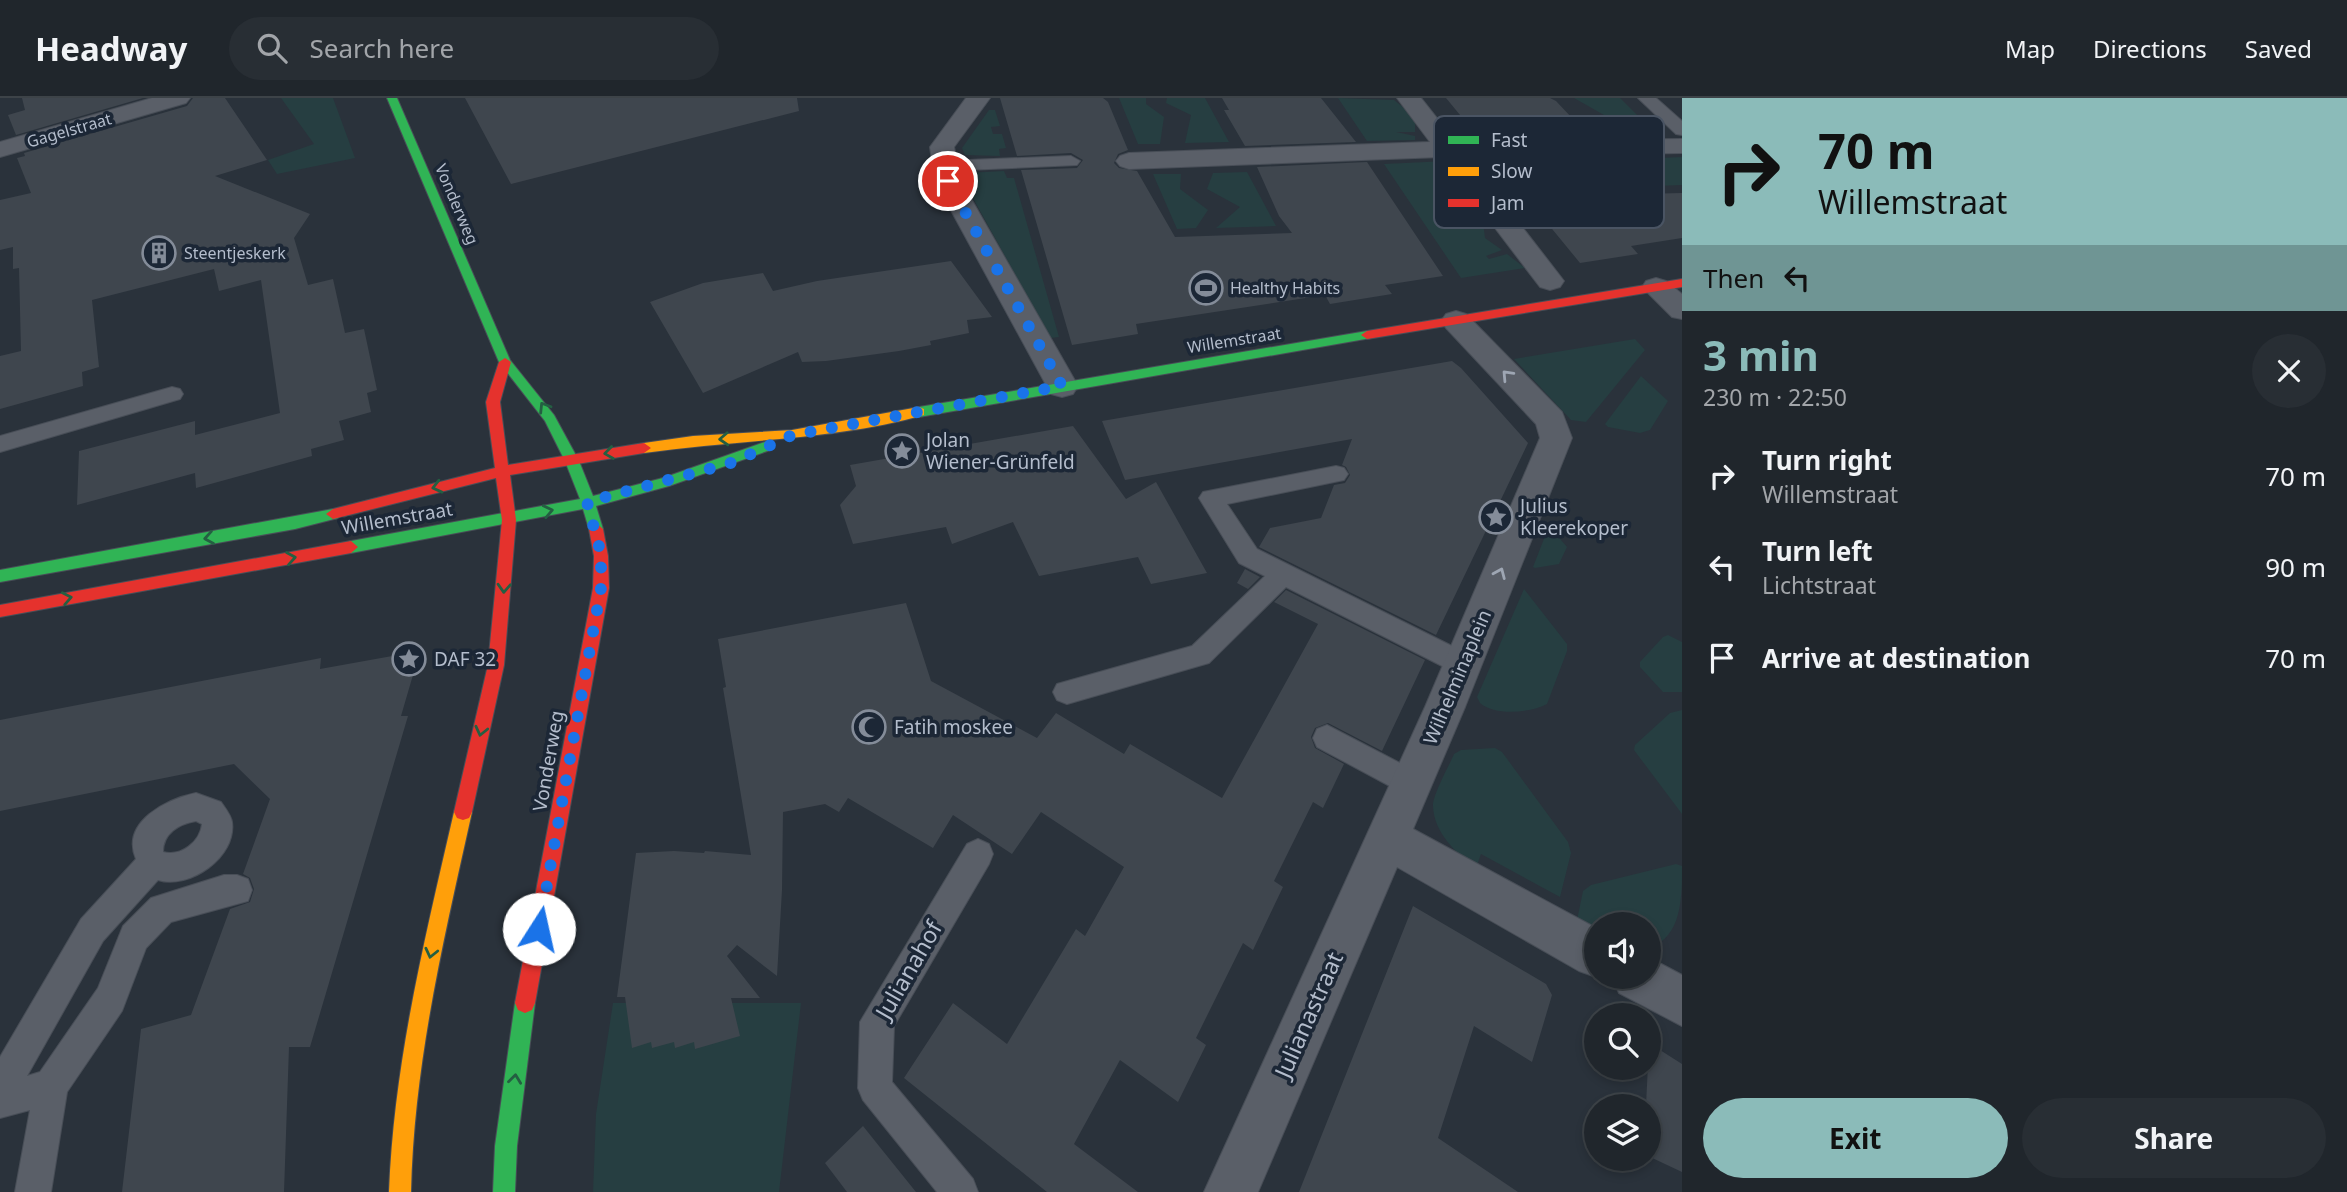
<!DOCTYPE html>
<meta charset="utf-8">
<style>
:root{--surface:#20262c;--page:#282e34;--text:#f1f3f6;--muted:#a2a5a9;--line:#3d4348;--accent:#8bbbb9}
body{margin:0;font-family:"Noto Sans",sans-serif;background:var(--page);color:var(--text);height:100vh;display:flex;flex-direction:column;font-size:26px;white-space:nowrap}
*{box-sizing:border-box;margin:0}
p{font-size:23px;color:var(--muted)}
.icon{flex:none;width:38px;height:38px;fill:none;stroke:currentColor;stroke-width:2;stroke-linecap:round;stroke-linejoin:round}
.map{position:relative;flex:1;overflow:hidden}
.sheet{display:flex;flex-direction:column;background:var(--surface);width:665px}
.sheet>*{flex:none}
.banner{background:#8bbbb9;color:#111;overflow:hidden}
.tools{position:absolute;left:1584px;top:814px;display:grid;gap:14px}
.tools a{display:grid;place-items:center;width:77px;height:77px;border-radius:50%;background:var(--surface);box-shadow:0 4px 10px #0003,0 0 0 2px var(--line);font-size:35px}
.pin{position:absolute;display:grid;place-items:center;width:60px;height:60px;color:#fff;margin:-30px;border:4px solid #fff;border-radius:50%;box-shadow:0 2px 7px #0007}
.me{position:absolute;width:77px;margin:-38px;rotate:10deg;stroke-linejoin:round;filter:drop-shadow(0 0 5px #0008)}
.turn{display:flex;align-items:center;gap:24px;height:147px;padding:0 21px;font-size:32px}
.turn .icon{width:91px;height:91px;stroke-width:2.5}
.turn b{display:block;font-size:49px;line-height:60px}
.then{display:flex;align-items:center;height:66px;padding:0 21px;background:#0003;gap:14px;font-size:26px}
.round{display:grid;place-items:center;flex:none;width:74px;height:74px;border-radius:37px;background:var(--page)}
.head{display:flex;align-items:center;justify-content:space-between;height:119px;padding:0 21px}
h1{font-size:42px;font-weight:700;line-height:52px;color:var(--accent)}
.action{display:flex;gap:14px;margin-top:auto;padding:14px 21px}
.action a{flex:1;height:80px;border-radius:42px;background:var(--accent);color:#111;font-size:28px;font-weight:700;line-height:80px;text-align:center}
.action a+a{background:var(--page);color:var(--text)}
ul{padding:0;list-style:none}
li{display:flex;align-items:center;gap:21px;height:91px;padding:0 21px}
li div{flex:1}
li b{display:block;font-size:26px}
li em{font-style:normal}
header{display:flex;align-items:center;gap:42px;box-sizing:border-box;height:98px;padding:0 35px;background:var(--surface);border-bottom:2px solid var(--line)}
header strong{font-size:33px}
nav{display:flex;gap:38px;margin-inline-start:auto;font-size:24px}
.search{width:490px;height:63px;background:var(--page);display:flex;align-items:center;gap:18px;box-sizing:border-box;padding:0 24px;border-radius:38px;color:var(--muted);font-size:26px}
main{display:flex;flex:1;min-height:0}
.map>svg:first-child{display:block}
</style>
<header>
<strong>Headway</strong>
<div class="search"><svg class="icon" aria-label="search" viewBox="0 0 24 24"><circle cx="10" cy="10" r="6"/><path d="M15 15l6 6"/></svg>Search here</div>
<nav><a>Map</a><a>Directions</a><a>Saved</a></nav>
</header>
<main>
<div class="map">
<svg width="1682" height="1094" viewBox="0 0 1682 1094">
<rect width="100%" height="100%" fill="#2a323b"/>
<!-- green -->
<path fill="#263e41" d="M281,0H333L355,60L277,76L268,62L314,46Z
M1119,0H1146V6L1164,19L1160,46H1138Z
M1167,0H1205L1229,44L1185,45L1191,17L1166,5Z
M1338,0L1394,2L1415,19V34H1396L1415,38V42L1367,43Z
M1574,0H1620L1653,33L1609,34L1604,17Z
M989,12H995L1000,28L991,29L993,36H1002L1006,50L999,51L1000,58L965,57L962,50Z
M1682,59V87L1655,88L1642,81L1638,61Z
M1447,63L1450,80L1435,84H1451L1452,94L1481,106L1483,120L1460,117V119L1483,124L1485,140L1502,152L1486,158L1489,161L1507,156L1525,170L1461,180L1384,66Z
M1004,73L1007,80H1014L1059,239L1050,240L963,82L968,75Z
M1247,74L1276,128L1216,130L1240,109L1207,91L1213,75Z
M1153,76H1181L1180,91L1208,112L1196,130L1177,131Z
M1635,241L1645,252L1586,324L1571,322L1514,261Z
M1641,278L1668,303L1650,332L1640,335L1608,329L1605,326Z
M1549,428L1567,449L1559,466L1535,470L1533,469Z
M1524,491L1567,546V553L1547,606C1530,615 1495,618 1480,605L1477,599Z
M1668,537L1682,544V594H1663L1640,569V564L1663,539Z
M1682,612V716L1634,652L1635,647L1670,615Z
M1495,650L1502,654L1568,744L1571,755L1560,799L1481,756L1476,770C1456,755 1434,735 1433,708C1433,696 1449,668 1454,656L1461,652Z
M1676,766L1682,768C1682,800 1682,839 1649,850L1648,826H1596V838L1576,827L1583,793L1591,787Z
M613,905H801L779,1094H593L596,1016Z"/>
<!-- building -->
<path fill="#3f464e" d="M22,0H143L16,37L8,17L25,12Z
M193,0H225L267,62L215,78L310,116L294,140L308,187L333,181L345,235L364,231L377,292L367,295L371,314L339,323L344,342L311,351L312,358L196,390L195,375L77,407L79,353L195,323V337L280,315L261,182L219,193L214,171L92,202L99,269L82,274L83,288L0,311V258L21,253L19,170L13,171V149L0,152V102L31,95L17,60L25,58L24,55L187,8Z
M465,0H797L799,13L511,86Z
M1000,0H1103L1108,4L1128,52L1118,56L1114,65L1119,70L1137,73L1175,139L1292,135L1279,118L1257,69L1367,64L1443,178L1385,187L1392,196L1330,206L1325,197L1136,226L1138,236L1072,247L1021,72L1077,70L1083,62L1071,55L1017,58Z
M1222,0H1321L1356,44L1245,48L1224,12H1229Z
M1446,0H1550L1556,3L1590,39L1479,40Z
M1608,59L1643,96L1682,95V140L1631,148L1638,156L1580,165L1494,60Z
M951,163L992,219L967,222L969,235L930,243L931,247L899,253L826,263L802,264L798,254L703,295L650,204L703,185L763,175L773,193L817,183Z
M1452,263L1461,270L1528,345L1436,537L1259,449L1270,430L1321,420L1334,387L1345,385L1350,377L1346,369L1342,367L1352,341L1125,382L1102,323Z
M1073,328L1126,401L1156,384L1207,475L1151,486L1138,459L1039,478L1013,424L952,446L946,429L853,446L840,407L856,388L850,367Z
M1245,471L1260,479L1248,491L1237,485Z
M1286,492L1425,562L1382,653L1328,625L1315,630L1311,639L1315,650L1344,666L1323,710L1313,704L1274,783L1283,789L1253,852L1243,845L1196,940L1206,947L1178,1004L1120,962L1074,1046L1138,1094H1047L904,980L953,905L1007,946L1076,831L1085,838L1124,769L1041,714L1012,756L953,717L933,750L848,700L839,714L825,706L783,714L782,792L777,878L737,847L727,858L760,900H731L740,938L695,951L694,944L675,950L674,944L652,950L651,944L632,950L625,899H617L636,755L674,753L704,755L705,753L751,757L723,590L726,589L718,541L906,505L931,583L1037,640L1056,615L1124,656L1130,646L1222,700L1318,526L1274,504Z
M420,553L401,618H408L310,949H289L284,1094H122L141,931L191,917L230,811L250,804L254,791L250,780L243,776L270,701L234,666L0,713V622L321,560L320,571Z
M1413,808L1546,886L1552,897L1532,964L1474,928L1438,1040L1518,1094H1299Z
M1649,945L1682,966V1074L1648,1058V1008H1646Z
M863,1028L883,1053L916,1094H847L825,1065Z"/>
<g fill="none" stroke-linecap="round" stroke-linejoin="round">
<defs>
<path id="lane" d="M1638,0H1656L1682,23V37L1676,36Z
M1071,58L1080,63L1077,67L944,73L935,68L944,63Z
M172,289L180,291L183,296L180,301L0,354V338Z
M1336,368L1344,370L1348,376L1344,382L1227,406L1257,451L1472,558L1476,566L1472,574L1463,577L1454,574L1286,489L1209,565L1067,606L1057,602L1053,594L1057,586L1192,548L1265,478L1239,465L1199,400L1203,394Z
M1327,627L1421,676L1425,685L1421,694L1411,698L1401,694L1317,649L1313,640L1317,631Z
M196,695L221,704C225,710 231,717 232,724C237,759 189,792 158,782L103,843L27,978L40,974L98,890L123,828L151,800L224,777H237L248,781L252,792L248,803L171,824L146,850L122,913L67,994L51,1094H15L30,1012L0,1020V959L81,821L136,761C120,724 167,701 196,695ZM196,723L202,726C200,744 181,759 163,754C163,735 179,726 196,723Z
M978,741L989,746L993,756L989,766L894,928L892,984L973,1081L978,1094H937L863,1002L858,990L860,924L967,746Z"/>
<path id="street" d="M152,0H190L186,5L0,59V44Z
M966,0H990L954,49L961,83L1078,288L1073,296L1062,299L1051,296L935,83L930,49Z
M1397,0H1421L1455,43L1682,41V55L1467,58L1564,183L1560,189L1550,192L1540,189L1441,59L1129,71L1120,68L1116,63L1120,58L1129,55L1430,44Z
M1656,180L1666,183L1682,196V221L1672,219L1642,189L1646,183Z
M1456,213L1466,216L1562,314L1572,340L1465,609L1413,731L1596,830V878H1598L1596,879L1579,873L1397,769L1258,1094H1204L1425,609L1540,340L1536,326L1446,230L1441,223L1446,216Z
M1648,859L1682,877V928L1619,895L1612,878H1648Z"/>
<path id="fast" d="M387,0H397L510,262L554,317L579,363L593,398L663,380L765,344L770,346L772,349L770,352L669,388L596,408L603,431L596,437L589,431L583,411L351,455L346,453L344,449L346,445L351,443L580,401L565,363L545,323L499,264Z
M1367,233L1371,234V240L919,319L912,314L919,309Z
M333,411L338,412L340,416L338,420L295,431L0,484V472Z
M525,895L532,898L535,905L517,1048L515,1094H493L495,1048L515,905L518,898Z"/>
<path id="slow" d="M919,309L924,311V317C832,343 737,341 644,355L637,350L644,345L693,338L792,332Z
M463,706L469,708L472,714C444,840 414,964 411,1094H389C394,964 425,840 454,714L457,708Z"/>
<path id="jam" d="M1682,181V189L1367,241L1361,237L1367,233Z
M505,260L511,264L500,304L508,367L644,345L651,350L644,355L510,377L516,422L504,567L472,714L469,720L463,722L457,720L454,714L488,567L502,422L496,380L333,421L326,416L333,411L495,370L486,304L499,264Z
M596,425L603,431L608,458L609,490L535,905L532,912L525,915L518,912L515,905L593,490L594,458L589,431Z
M351,443L358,449L351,455L0,519V507Z"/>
</defs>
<!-- lane casing -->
<use href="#lane" stroke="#484e57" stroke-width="2"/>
<!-- street casing -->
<use href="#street" stroke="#484e57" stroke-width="2"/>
<!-- fast casing -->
<use href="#fast" stroke="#484e57" stroke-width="2"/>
<!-- slow casing -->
<use href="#slow" stroke="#484e57" stroke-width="2"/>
<!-- jam casing -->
<use href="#jam" stroke="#484e57" stroke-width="2"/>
<!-- lane -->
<use href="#lane" fill="#5a5f68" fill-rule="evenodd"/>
<!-- street -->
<use href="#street" fill="#5a5f68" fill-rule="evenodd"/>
<!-- fast -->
<use href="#fast" fill="#30b455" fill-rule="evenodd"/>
<!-- slow -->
<use href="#slow" fill="#ff9f0a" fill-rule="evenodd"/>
<!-- jam -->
<use href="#jam" fill="#e5322d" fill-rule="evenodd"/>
</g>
<!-- one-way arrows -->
<defs><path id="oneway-chevron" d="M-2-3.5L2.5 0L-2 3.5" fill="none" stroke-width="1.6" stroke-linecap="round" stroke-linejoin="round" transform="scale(1.75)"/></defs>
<g stroke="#9ea6b3">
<use href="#oneway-chevron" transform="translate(1507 277) rotate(-133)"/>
<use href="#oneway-chevron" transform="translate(1500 475) rotate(-67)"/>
</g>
<g stroke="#245f42">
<use href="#oneway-chevron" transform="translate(544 309) rotate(-122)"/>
<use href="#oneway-chevron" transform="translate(724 341) rotate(177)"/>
<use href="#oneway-chevron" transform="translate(609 355) rotate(172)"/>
<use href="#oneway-chevron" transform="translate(437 389) rotate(166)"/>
<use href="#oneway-chevron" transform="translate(548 413) rotate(-12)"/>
<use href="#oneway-chevron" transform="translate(209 440) rotate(170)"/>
<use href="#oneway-chevron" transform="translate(291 460) rotate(-10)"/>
<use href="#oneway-chevron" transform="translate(504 490) rotate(93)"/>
<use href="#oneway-chevron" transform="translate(67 500) rotate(-11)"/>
<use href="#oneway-chevron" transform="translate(481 633) rotate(103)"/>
<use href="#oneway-chevron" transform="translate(431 855) rotate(103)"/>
<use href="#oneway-chevron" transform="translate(515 981) rotate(-83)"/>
</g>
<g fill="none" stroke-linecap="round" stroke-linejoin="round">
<!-- route -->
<path stroke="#1a73e8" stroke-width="12" stroke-dasharray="0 21.6" d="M539,831L601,490V456L587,404L731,365L792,337L1062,288L948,83"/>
</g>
<!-- icons -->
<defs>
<symbol id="building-ring" viewBox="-11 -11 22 22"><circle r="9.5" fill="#1c2736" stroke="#848c99" stroke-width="1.5"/><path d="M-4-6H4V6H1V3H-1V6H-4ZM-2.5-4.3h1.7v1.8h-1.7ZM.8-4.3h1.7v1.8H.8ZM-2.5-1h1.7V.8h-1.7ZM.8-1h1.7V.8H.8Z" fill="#848c99"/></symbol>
<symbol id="stadium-ring" viewBox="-11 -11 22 22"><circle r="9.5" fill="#1c2736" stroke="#848c99" stroke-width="1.5"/><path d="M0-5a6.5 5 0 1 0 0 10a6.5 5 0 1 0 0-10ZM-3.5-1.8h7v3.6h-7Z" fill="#848c99"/></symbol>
<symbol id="sight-ring" viewBox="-11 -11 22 22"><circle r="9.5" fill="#1c2736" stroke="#848c99" stroke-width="1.5"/><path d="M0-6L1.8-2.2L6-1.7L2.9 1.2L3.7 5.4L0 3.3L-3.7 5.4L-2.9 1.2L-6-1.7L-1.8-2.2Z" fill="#848c99"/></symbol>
<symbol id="mosque-ring" viewBox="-11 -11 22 22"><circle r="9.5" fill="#1c2736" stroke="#848c99" stroke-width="1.5"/><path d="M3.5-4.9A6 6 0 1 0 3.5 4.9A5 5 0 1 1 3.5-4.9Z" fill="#848c99"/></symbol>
</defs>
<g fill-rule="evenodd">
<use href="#building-ring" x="140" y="136" width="38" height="38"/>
<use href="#stadium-ring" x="1187" y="171" width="38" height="38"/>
<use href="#sight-ring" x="883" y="334" width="38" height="38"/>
<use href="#sight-ring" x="1477" y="400" width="38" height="38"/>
<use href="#sight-ring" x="390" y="542" width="38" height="38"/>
<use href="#mosque-ring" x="850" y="610" width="38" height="38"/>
</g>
<g text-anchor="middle" stroke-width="7" stroke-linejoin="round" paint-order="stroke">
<!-- far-street labels -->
<g font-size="16" fill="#b4bdcc" stroke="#1c2736">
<text transform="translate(69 32) rotate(-16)" y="6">Gagelstraat</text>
<text transform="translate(457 106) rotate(67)" y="6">Vonderweg</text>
<text transform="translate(1234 242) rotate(-9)" y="6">Willemstraat</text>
</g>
<!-- far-poi labels -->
<g font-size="16" fill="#b4bdcc" stroke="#1c2736" text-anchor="start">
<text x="184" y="161">Steentjeskerk</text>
<text x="1230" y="196">Healthy Habits</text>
</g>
<!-- poi labels -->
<g font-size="19" fill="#b4bdcc" stroke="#1c2736" text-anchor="start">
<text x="926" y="349">Jolan<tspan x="926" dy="22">Wiener-Grünfeld</tspan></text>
<text x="1520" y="415">Julius<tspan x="1520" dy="22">Kleerekoper</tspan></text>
<text x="434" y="568">DAF 32</text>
<text x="894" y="636">Fatih moskee</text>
</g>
<!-- street labels -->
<g font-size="19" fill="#b4bdcc" stroke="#1c2736">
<text transform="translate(397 420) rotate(-10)" y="7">Willemstraat</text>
<text transform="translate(1457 579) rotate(-67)" y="7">Wilhelminaplein</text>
<text transform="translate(548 663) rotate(-80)" y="7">Vonderweg</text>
</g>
<!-- near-street labels -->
<g font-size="23" fill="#b4bdcc" stroke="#1c2736">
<text transform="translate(909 872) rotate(-60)" y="8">Julianahof</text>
<text transform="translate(1309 917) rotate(-66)" y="8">Julianastraat</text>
</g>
</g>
<!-- legend -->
<rect x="1434" y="18" width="230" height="112" rx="10" fill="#1c2736" stroke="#4a5463" stroke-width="2"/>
<rect x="1448" y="38" width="31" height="8" fill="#30b455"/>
<rect x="1448" y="69" width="31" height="9" fill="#ff9f0a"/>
<rect x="1448" y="101" width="31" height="8" fill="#e5322d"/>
<g font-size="19" fill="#b4bdcc">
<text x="1491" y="49">Fast</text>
<text x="1491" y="80">Slow</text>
<text x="1491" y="112">Jam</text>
</g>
</svg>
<div class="tools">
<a><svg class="icon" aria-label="sound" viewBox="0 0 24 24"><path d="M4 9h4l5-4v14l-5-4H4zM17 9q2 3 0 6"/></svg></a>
<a><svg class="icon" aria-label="search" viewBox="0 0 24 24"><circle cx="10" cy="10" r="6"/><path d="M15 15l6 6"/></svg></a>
<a><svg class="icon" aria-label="layers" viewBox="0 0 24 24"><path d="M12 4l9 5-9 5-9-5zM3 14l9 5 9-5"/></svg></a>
</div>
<div class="pin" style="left:948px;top:83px;background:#d93025"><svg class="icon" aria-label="arrive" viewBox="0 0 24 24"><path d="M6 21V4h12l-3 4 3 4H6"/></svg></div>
<svg class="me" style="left:539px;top:831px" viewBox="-20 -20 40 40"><circle r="19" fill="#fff"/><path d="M0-13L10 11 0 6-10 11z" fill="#1a73e8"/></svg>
</div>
<section class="sheet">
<div class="banner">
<div class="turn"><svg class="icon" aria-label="right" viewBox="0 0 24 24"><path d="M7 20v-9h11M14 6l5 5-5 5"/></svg><div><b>70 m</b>Willemstraat</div></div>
<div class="then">Then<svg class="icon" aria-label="left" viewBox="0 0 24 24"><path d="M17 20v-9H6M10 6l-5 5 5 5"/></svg></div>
</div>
<div class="head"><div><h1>3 min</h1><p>230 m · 22:50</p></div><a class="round"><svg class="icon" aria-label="close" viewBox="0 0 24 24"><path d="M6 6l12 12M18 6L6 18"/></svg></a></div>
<ul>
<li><svg class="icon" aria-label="right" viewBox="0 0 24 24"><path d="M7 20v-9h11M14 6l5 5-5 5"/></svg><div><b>Turn right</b><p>Willemstraat</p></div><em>70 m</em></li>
<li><svg class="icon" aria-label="left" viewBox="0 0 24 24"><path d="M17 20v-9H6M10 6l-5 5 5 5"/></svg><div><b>Turn left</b><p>Lichtstraat</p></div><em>90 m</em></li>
<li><svg class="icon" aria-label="arrive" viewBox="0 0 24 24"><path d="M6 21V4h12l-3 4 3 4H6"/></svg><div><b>Arrive at destination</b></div><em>70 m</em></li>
</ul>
<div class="action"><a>Exit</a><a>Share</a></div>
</section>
</main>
